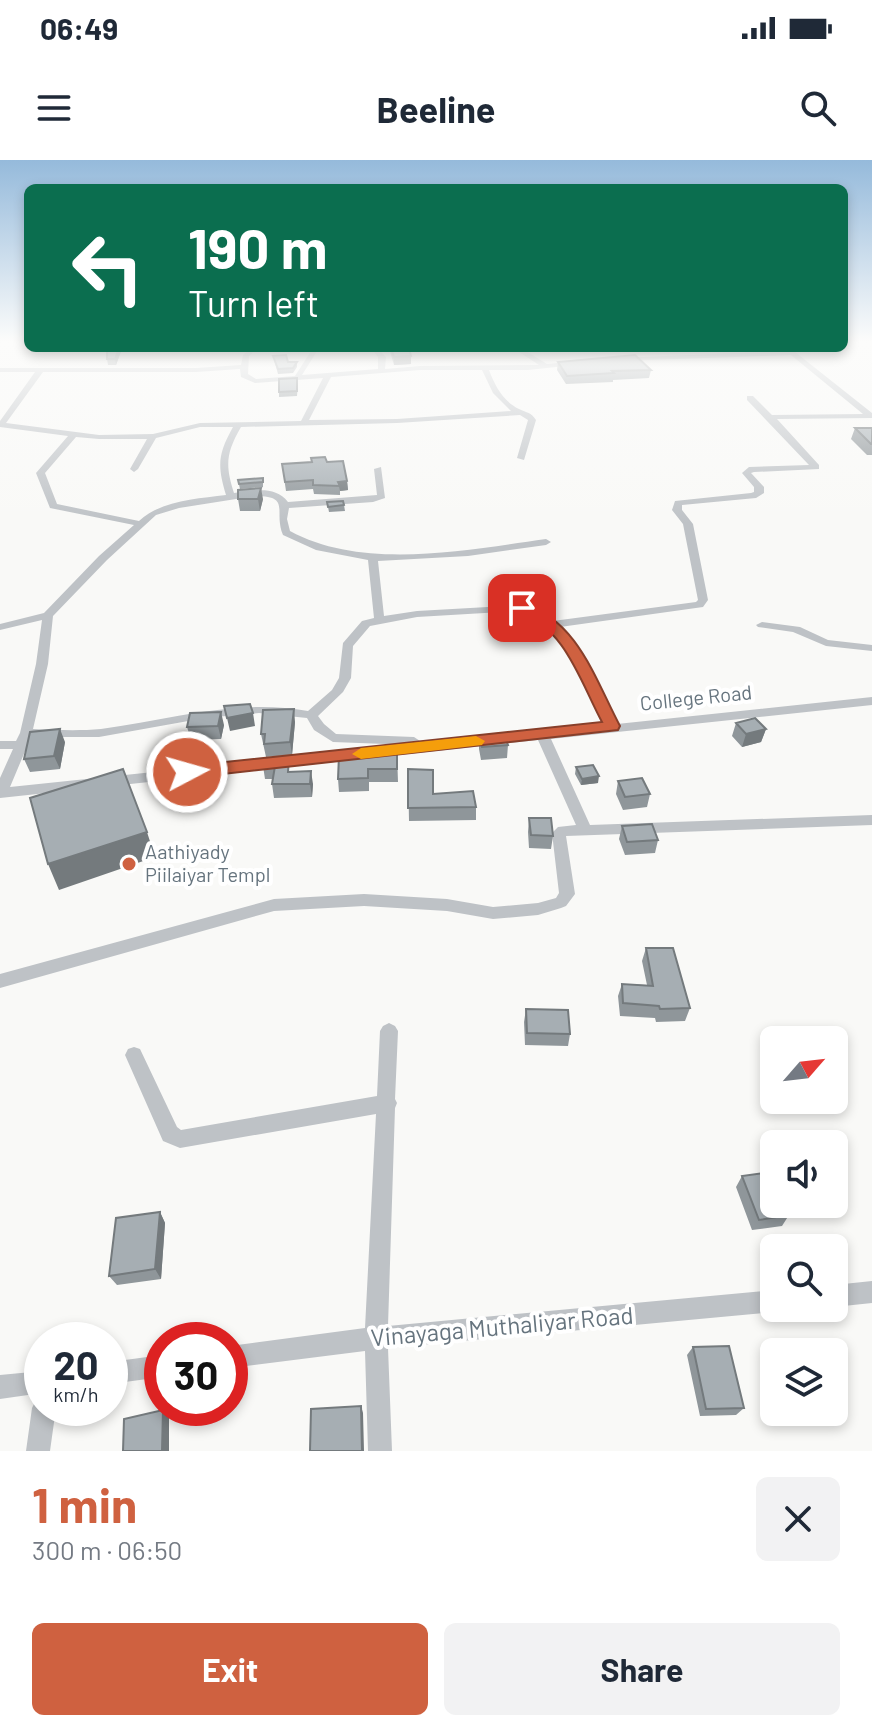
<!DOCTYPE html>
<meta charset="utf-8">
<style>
:root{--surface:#fff;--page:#f2f2f3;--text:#1f2937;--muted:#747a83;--accent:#cf6140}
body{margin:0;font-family:Barlow,sans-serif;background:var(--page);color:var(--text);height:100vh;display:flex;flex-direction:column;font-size:30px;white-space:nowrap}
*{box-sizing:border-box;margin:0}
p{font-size:26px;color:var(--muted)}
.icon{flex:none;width:44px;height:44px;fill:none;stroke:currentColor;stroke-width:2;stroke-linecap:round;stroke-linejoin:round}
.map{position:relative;height:1291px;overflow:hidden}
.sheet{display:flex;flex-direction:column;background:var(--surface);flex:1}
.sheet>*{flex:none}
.banner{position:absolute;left:24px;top:24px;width:824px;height:168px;border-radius:12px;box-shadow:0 4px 12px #0003;background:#0b6e4f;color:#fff;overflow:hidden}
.needle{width:52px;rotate:62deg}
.buttons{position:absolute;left:760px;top:866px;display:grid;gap:16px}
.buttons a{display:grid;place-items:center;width:88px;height:88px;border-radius:12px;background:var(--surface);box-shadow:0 4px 12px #0003;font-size:40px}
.speed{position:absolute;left:24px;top:1162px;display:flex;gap:16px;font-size:40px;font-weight:700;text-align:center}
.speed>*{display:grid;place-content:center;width:104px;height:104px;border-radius:50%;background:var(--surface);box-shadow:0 4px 12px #0003;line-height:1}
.speed small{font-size:20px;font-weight:400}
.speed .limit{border:12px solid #d22;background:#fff;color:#111}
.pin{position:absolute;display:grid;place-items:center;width:68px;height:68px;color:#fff;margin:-34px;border-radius:16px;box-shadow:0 4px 12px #0006}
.me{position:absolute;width:88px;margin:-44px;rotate:84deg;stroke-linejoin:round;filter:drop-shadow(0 0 6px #0008)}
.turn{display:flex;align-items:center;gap:28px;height:168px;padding:0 32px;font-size:36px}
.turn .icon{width:104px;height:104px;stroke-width:2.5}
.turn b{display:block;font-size:56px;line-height:68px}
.round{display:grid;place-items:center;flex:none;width:84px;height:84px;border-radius:12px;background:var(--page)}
.head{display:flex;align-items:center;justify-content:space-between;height:136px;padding:0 32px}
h1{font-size:48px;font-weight:700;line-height:60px;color:var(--accent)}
.cta{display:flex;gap:16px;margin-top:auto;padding:16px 32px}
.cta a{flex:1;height:92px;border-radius:12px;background:var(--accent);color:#fff;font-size:32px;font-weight:700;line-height:92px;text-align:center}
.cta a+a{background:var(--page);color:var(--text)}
.status{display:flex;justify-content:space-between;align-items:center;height:56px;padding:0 40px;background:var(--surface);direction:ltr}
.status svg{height:22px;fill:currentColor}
header{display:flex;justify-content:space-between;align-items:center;height:104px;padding:0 32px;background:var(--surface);font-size:36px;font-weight:700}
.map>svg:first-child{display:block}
</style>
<div class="status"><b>06:49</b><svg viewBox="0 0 49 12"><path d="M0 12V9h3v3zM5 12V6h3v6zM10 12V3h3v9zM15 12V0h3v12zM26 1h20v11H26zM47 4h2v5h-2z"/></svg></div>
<header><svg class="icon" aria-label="menu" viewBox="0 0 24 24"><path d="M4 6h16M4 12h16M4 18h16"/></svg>Beeline<svg class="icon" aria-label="search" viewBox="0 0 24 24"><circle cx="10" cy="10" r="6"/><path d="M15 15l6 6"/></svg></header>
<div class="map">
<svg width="872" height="1291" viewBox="0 0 872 1291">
<rect width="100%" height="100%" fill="#f9f9f7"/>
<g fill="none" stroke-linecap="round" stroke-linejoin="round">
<!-- minor -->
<path fill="#bec2c6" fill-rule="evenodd" d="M251,188H258L249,196L248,214L256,219L295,216L313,188H319L302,215L378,209V197L374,192L346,188L378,189L386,197L385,209L420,206L539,205L513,188H521L547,204L578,201L575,205L528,210H489C495,226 503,241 519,249C527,253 531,252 536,260L524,300L517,298L528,260L520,255L397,263L241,267C226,293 225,305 234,333C253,331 275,325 288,342L377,335L374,309L381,307L385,338L373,342L289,348L287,359L290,371C363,411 467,390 546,379L551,382L546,385L468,396L378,401L384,456L417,451L522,445L543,454L553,461L696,442L698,440L683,364L672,350L675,341L751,333L754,332V327L742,313L749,307L809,305L747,240V236H753L772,255L863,254L791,195L619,201L617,198L786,191L783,188H790L872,253V258L777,259L819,305V309L754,312L751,313L764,327V333L756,338L682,345V350L693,364L708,440L703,447L560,467L583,497L617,564L872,537V545L551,579L590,665L872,655V665L566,676L575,734L566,746L561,748L538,755L493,759L447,751L364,746L274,751L0,828V814L274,739L364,734L447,739L493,747L538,743L556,738L559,733L552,673L558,667L576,665L538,580L0,638V618L13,589H0V581H16L20,573L36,504L42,460L0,470V464L44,453L99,396L134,365L50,348L36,313L68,276L0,267V261L35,212H0V208H196L241,205L243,195ZM240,209L241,217L255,223L323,218L301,261L200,263L153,274L99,275L6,263L43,212H196ZM420,210H482L493,233L511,251L397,259L309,260L331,217ZM200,267H233C218,294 217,305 226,335C196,339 162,340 139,361L57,344L45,313L76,277L99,279H147L130,309L134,312L138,309L156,278ZM255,336C292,336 273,351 283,375L316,390L368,400L374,458L362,461L343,483L339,518L332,530L308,551C237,538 171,560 101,569C79,571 56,570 33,569L48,504L53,456L107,400L156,355L179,348ZM520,451C568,473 583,521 605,565L542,570L416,585L420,581L414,577L336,574L324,564L318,556L343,532L351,518L353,486L370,466L417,457ZM259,553L307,558L314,570L333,582L412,585L10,627L31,577H99L205,558Z
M762,462L800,467L828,480L872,485V491L826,486L793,472L758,467L756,465Z
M389,863L395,866L398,871L395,939L397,943L395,948L388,1166L774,1130V1148L782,1149L774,1152L388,1188L392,1291H368L365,1191L230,1208V1186L365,1168L376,954L180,988L163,981L125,895L128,889L134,887L140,889L177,967L181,970L377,936L380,871L383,866Z
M872,1121V1143L834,1147V1125Z
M162,1195V1217L110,1224V1202Z
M42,1211V1233L0,1239V1215Z
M42,1237V1248H56L50,1291H26L32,1248L36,1240Z"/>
</g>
<!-- wall -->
<path fill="#8f969a" d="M122,188L116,205H108L107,199Z
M389,188H409L411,204L394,205Z
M602,188H635L604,190Z
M273,196L288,202H297V207L293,213L278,214Z
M558,202L651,210L649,218L613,220V222L566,224L557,210Z
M298,223L297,236L279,237V232Z
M855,268H872V295H867L851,279Z
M327,302L347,321L348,330L340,331V335L314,334L313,329L286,331L282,304Z
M238,320L263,322V327L240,329Z
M238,339H263L260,351H240Z
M327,342L344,345L345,351L329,352Z
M295,562L292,595L266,597L261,574Z
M736,563L766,569L761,582L742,587L732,576Z
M224,565L221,579L191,580L187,567Z
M479,576L508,585L507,598L481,600L479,589Z
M65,582L60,609L30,612L24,599Z
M397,593L398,622H369V631L339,632L338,619Z
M263,599L291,612L313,624L312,637L274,638L272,624L273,619H265L263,606Z
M576,607L598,623L581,625L575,614Z
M408,609L433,634L476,647V660L409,661Z
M618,621L650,634L647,647L623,650L616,634Z
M529,658L553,676L551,689L529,688L528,672Z
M622,666L658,680L655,693L625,695L619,679Z
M646,788L690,848L685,861L656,862L655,858L620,856L618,836L622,824L647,825L642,801Z
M526,849L570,874L568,886L525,885L524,862Z
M742,1016L789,1055L782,1066L752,1070L736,1027Z
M160,1052L165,1063L161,1119L117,1125L109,1116Z
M693,1187L744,1248L736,1255L700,1256L687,1195Z"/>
<!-- shaded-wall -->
<path fill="#747a7d" d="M119,188L122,189L116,205L115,199Z
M411,196V204L394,205V197Z
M347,321L348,330L340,331L338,322Z
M261,328L263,339L260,351L258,339Z
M294,549L295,562L292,595L290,582Z
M221,552L224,565L221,579L218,566Z
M253,553L255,566L230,571L227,558Z
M60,569L65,582L60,609L54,596Z
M766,569L761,582L742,587L746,574Z
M311,611L313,624L312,637L310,624Z
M599,616L598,623L581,625L582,619Z
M147,672L155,697L59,730L48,704Z
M160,1052L165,1063L161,1119L155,1109Z
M361,1246L363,1253L364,1291H362Z
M163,1250L169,1257V1291H162Z"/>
<!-- building -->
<path fill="#a6aeb3" stroke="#747a7d" stroke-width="2" d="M107,188H119L115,199H107Z
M391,188H409L411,196L394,197Z
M286,195L288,202H297L293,208L278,209L273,196Z
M635,195L651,210L612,211L614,213L567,216L558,202Z
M297,218V231L279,232V219Z
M855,268H872V284H871Z
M325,297L327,302L343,301L347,321L338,322L340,326L313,325V320L285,322L282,304L312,302L311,298Z
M263,318V322L239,324L238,320Z
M261,328L258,339H238V330Z
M343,341L344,345L328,347L327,342Z
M250,544L253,553L227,558L224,546Z
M294,549L290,582L264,584L265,574H261L263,550Z
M221,552L218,566L187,567L190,553Z
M755,558L766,569L746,574L736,563Z
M60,569L54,596L24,599L30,572Z
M504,574L508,585L482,587L479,576Z
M397,593V609H368V618L338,619L339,595Z
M289,597L288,612L311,611L310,624H272L275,606H263V599Z
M593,605L599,616L582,619L576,607Z
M123,609L147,672L48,704L30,638Z
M408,609L433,610V634L473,631L476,647L408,648Z
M642,618L650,634L625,637L618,621Z
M529,658H551L553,676L531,675Z
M652,664L658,680L627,682L622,666Z
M646,788H673L690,848L660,849L659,846L623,843L622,824L653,826Z
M526,849L568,850L570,874L527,873Z
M772,1012L774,1017V1044H785L789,1055L759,1060L742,1016Z
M160,1052L155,1109L109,1116L116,1058Z
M729,1186L744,1248L706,1249L693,1187Z
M361,1246L362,1291H310L311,1249Z
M163,1250L162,1291H123L124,1259Z"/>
<!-- sky -->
<linearGradient id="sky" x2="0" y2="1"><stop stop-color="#95badb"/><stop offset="0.5" stop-color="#fcfcfb"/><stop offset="1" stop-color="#fcfcfb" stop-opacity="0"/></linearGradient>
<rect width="872" height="363" fill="url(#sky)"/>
<!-- route -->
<path fill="#cf6140" stroke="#873f2a" stroke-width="2" d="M522,444C577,458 596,521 620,566L618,570L187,618L178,612L187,606L602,562C580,521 565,467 517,451V445Z"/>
<!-- slow -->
<path fill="#f59e0b" d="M476,576L485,581L482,585L361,599L352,594L361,588Z"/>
<!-- markers -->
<circle fill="#cf6140" stroke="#fff" stroke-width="3" cx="129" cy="704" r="8"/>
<g text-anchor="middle" stroke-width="8" stroke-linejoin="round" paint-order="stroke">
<!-- street labels -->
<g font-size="20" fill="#66747e" stroke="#fff">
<text transform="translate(696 538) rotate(-6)" y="7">College Road</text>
</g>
<!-- poi labels -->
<g font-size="20" fill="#66747e" stroke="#fff" text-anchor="start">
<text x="145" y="699">Aathiyady<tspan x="145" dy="23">Piilaiyar Templ</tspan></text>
</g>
<!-- near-street labels -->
<g font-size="24" fill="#66747e" stroke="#fff">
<text transform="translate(502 1167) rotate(-5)" y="8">Vinayaga Muthaliyar Road</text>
</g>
</g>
</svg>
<div class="buttons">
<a><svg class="needle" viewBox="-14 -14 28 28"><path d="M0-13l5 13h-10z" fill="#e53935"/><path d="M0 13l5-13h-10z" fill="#747a83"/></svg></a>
<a><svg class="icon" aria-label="sound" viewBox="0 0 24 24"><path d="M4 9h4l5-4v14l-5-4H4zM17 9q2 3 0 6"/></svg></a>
<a><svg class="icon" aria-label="search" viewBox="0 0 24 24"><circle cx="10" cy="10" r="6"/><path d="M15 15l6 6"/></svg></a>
<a><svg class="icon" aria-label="layers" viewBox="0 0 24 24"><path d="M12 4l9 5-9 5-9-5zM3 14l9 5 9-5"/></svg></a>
</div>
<div class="speed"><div>20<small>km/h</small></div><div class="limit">30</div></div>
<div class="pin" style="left:522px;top:448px;background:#d93025"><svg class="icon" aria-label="arrive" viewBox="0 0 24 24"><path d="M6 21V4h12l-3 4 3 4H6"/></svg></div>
<svg class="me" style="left:187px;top:612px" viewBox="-20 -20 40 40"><circle r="17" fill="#cf6140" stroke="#fff" stroke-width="3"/><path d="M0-11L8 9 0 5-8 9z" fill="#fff"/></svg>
<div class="banner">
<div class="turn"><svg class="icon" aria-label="left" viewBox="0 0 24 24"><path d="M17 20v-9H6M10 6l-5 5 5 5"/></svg><div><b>190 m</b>Turn left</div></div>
</div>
</div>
<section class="sheet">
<div class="head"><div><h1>1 min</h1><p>300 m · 06:50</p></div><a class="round"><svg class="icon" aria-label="close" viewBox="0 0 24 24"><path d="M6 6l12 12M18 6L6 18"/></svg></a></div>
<div class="cta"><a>Exit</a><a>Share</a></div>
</section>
